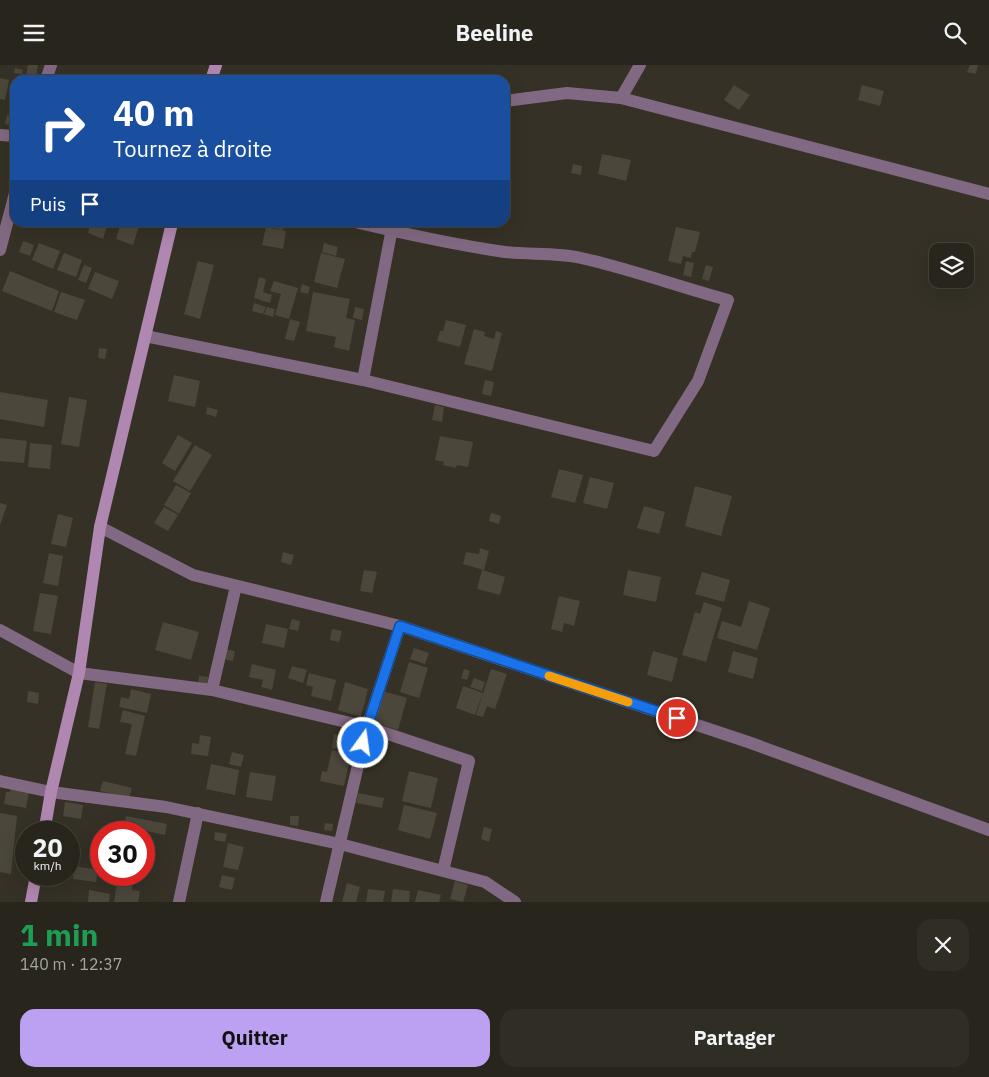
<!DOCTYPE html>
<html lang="fr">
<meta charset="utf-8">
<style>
:root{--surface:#28251c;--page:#302d25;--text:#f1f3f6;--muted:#a5a5a3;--line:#44423b;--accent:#bca0f2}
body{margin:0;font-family:"IBM Plex Sans",sans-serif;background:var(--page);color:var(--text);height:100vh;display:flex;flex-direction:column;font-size:19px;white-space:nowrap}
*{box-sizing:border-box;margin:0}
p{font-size:16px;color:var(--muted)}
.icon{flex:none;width:28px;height:28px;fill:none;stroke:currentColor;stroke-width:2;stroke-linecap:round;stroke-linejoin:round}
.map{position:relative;height:837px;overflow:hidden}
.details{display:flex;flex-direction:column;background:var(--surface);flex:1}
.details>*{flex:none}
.banner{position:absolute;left:10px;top:10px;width:500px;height:152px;border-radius:15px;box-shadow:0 5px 20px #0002,0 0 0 1px var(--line);background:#1a4fa0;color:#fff;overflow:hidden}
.controls{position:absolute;left:929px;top:178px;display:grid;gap:10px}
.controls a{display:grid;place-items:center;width:45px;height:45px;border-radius:10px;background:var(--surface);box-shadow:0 5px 20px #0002,0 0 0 1px var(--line);font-size:25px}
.speed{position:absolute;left:15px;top:756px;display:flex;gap:10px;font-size:25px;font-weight:700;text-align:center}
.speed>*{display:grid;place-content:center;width:65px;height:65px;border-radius:50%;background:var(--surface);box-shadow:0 5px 20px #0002,0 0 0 1px var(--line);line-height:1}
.speed small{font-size:12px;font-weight:400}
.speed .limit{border:8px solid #d22;background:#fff;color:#111}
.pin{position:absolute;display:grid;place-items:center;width:42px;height:42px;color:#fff;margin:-21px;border:2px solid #fff;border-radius:50%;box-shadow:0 1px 5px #0007}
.me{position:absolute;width:55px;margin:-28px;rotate:14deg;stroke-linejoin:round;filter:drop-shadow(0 0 4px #0008)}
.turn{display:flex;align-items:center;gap:18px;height:105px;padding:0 20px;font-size:22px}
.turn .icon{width:65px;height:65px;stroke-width:2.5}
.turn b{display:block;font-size:35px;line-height:42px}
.then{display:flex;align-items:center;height:48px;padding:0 20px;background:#0003;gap:10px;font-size:19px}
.round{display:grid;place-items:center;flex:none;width:52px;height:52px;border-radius:15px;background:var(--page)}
.summary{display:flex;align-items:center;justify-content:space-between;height:85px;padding:0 20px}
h1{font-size:30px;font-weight:700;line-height:38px;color:#1e9e55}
.primary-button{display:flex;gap:10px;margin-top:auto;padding:10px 20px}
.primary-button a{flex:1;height:58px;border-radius:15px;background:var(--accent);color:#111;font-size:20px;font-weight:700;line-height:58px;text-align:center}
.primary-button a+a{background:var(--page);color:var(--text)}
header{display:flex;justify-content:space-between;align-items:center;height:65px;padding:0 20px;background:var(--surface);font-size:22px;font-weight:700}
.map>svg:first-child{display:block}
</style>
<header><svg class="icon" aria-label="menu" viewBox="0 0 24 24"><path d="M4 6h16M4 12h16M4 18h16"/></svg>Beeline<svg class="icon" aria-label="search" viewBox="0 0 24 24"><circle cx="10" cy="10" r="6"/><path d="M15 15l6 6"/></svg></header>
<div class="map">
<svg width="989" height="837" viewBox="0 0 989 837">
<rect width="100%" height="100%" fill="#353126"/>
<!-- building -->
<path fill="#4b473b" d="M28,0H38L36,13L26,10Z
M970,0H978L976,9L967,7Z
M15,3L23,5L22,9L14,8Z
M0,13L9,15L5,35L0,34Z
M12,17L15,18V35L9,34Z
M734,20L750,30L739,45L724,35Z
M862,20L884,26L880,41L858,35Z
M7,50L13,51L11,60L5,59Z
M602,89L631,95L626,116L598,109Z
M573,99L582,101L581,110L571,108Z
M91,158H108L103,174L88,168Z
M121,158H140L133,180L116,174Z
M267,158H284L283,165L266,161Z
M266,162L286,166L283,184L262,180Z
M676,162L700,167L695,187H692L691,193L683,191L681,199L668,196Z
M23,176L34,180L30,191L19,187Z
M39,178L60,186L53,204L32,195Z
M324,178L338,182L336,191L322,187Z
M64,188L82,195L76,212L57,205Z
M321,188L345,194L337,223L314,217Z
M198,196L214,200L200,254L184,249Z
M686,196L694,198L691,212L683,210Z
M84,200L92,203L86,218L78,215Z
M706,200L713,202L709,216L702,214Z
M10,206L59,226L52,246L2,226Z
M95,207L119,216L112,234L88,224Z
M259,212L266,214L263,227L272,230L270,238L254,233Z
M274,216L298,223L289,254L275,250L281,229L270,226Z
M302,219L310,222L308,229L300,227Z
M61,227L85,235L77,255L54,247Z
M313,227L350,234L346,253L355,255L349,286L334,282L336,272L306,266Z
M254,238L266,242L263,249L252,246Z
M267,242L275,244L273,252L264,249Z
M355,242L364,244L362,255L353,253Z
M290,254L300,257L294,276L285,274Z
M446,255L466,260L460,282L437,276L440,266H443Z
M474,264L485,267L484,271L494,274L496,266L502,268L492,306L464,299Z
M99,283L107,284L105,294L98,293Z
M174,310L200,316L195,342L168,336Z
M485,315L494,317L491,331L482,329Z
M0,327L48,335L44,362L0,354Z
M69,332L87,335L79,382L61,379Z
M435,340L444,342L442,357L432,355Z
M207,342L218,345L216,352L206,349Z
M178,370L192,378L175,406L162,398Z
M440,371L473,377L468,402L457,400L456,403L443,400L444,397L435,395Z
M0,373L27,376L24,398L0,396Z
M30,378L52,380L50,404L28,402Z
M195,380L212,390L190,426L173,416Z
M559,404L583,410L575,438L551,432Z
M590,412L614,418L607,444L583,438Z
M176,420L191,428L179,449L164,440Z
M695,421L732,431L721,471L685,461Z
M0,438L7,440L0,460Z
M644,441L665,447L659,469L637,463Z
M164,442L178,450L168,466L154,458Z
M491,448L501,451L499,459L489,456Z
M58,449L73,453L66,482L51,479Z
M480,483L489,486L484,505L463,499L466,487L479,489Z
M283,487L294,490L291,500L281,497Z
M49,488L63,491L58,521L43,518Z
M364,505L377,507L372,528L360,526Z
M482,505L505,512L500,530L477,524Z
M628,505L661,512L656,537L623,530Z
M702,507L730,515L724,537L695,529Z
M40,528L58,531L51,569L33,566Z
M559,531L580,536L574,561L564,558L562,567L551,564Z
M749,536L770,543L757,585L717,573L722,556L741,562Z
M704,537L722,543L706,597L682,590L695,547L700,549Z
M292,554L300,556L298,566L289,564Z
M163,557L199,567L191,595L155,585Z
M266,559L288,564L284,583L262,578Z
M332,564L342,566L339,577L330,575Z
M414,583L429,588L425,599L410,594Z
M224,584L235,586L233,596L222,594Z
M653,586L678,593L672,617L647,610Z
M733,586L758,593L753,614L728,607Z
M409,597L428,603L419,633L400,627Z
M252,599L276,605L272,625L261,622L263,615L249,612Z
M292,601L307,605L303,618L288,613Z
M464,604L470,606L467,615L461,613Z
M491,604L507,609L495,644L487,641L483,652L476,650Z
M309,608L336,615L331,636L311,631L313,622L306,620Z
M199,611L208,612L207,621L198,620Z
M474,613L485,617L482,626L470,622Z
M95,617L107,619L99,664L88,662Z
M345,617L368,624L361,652L338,645Z
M463,621L483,628L475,650L456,643Z
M131,624L151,629L147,648L119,642L121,632L129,634Z
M28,626L39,628L38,639L27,637Z
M383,626L407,633L398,665L374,658Z
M123,645L145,651L136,691L125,689L132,659L120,657Z
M334,669L353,672L351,686L332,683Z
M200,670L211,672L208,691L191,689L192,678L199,679Z
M332,685L351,689L344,721L320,716L322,706L327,707Z
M232,687L244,690L241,702L229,699Z
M211,699L239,705L235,730L206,724Z
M409,706L438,713L431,743L402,736Z
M250,707L276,711L272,736L246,732Z
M103,716L132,723L129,733L100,726Z
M11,724L29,727L26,743L4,739L6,727H10Z
M358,728L384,733L382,743L356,738Z
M65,737L83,740L81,754L63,751Z
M404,740L437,748L430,774L398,765Z
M0,748L17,751L11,809L0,807Z
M126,751L167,759L165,770L133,763L132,768H123Z
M290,751H299L298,761L290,760Z
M325,758L333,759L332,766L324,765Z
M484,762L492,764L489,777L481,774Z
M215,767L227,769L225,777L214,775Z
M228,778L244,782L238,805L223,802Z
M75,801L98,805L96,817L73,814Z
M222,810L235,813L232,825L219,822Z
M118,812L133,814L132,825L140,826L138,837H114Z
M455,816L468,820L463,837L450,834Z
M347,818L360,822L356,837H342Z
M368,824L385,826L383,837H366Z
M393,824L410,826L409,837H391Z
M89,825L110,829L109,837H88Z
M418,825L441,830L439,837H415Z"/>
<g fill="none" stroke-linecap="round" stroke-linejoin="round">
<!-- street -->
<path stroke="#826983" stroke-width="12" d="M46,15L51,0
M621,33L989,129
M505,36L567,28L621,33L640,0
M0,70L15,71
M359,158C406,169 456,180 505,187C530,190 556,187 581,193C631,204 679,222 728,235L698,316L654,386L363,315
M0,185L15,128
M145,271L363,315L393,158
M100,462L193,510L400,561L367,662L326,837
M400,561L751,678L989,765
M0,565L79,608L212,625L367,662L469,696L443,806
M212,625L236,521
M0,716L51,727L166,742L340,779L485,817L515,837
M179,837L198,748"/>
<!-- secondary -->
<path stroke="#b087b1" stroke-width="12" d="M211,15L216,0
M44,768L51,727L79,608L100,462L172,158
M31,837L36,810"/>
</g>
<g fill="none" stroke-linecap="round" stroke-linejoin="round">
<defs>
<path id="route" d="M363,678L367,662L400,561L677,653"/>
</defs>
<!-- route casing -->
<use href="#route" stroke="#114b97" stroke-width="12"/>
<!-- route -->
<use href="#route" stroke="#1a73e8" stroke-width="9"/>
<!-- slow -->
<path stroke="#f59e0b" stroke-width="9" d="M549,611L628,637"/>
</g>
</svg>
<div class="controls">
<a><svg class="icon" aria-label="layers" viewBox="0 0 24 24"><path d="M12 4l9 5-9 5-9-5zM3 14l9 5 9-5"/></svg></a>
</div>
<div class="speed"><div>20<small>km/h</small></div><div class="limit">30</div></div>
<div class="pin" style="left:677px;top:653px;background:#d93025"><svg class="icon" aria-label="arrive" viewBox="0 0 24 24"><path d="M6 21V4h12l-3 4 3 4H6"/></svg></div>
<svg class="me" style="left:363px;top:678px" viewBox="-20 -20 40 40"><circle r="17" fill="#1a73e8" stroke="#fff" stroke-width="3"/><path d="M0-11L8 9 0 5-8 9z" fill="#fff"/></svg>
<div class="banner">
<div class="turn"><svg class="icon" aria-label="right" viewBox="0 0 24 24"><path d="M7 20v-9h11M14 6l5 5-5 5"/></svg><div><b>40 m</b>Tournez à droite</div></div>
<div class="then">Puis<svg class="icon" aria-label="arrive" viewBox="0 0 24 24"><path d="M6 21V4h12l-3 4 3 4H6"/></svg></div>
</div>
</div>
<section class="details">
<div class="summary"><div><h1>1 min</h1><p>140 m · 12:37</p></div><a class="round"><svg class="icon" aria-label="close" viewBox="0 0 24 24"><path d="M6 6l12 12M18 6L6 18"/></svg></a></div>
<div class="primary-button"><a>Quitter</a><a>Partager</a></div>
</section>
